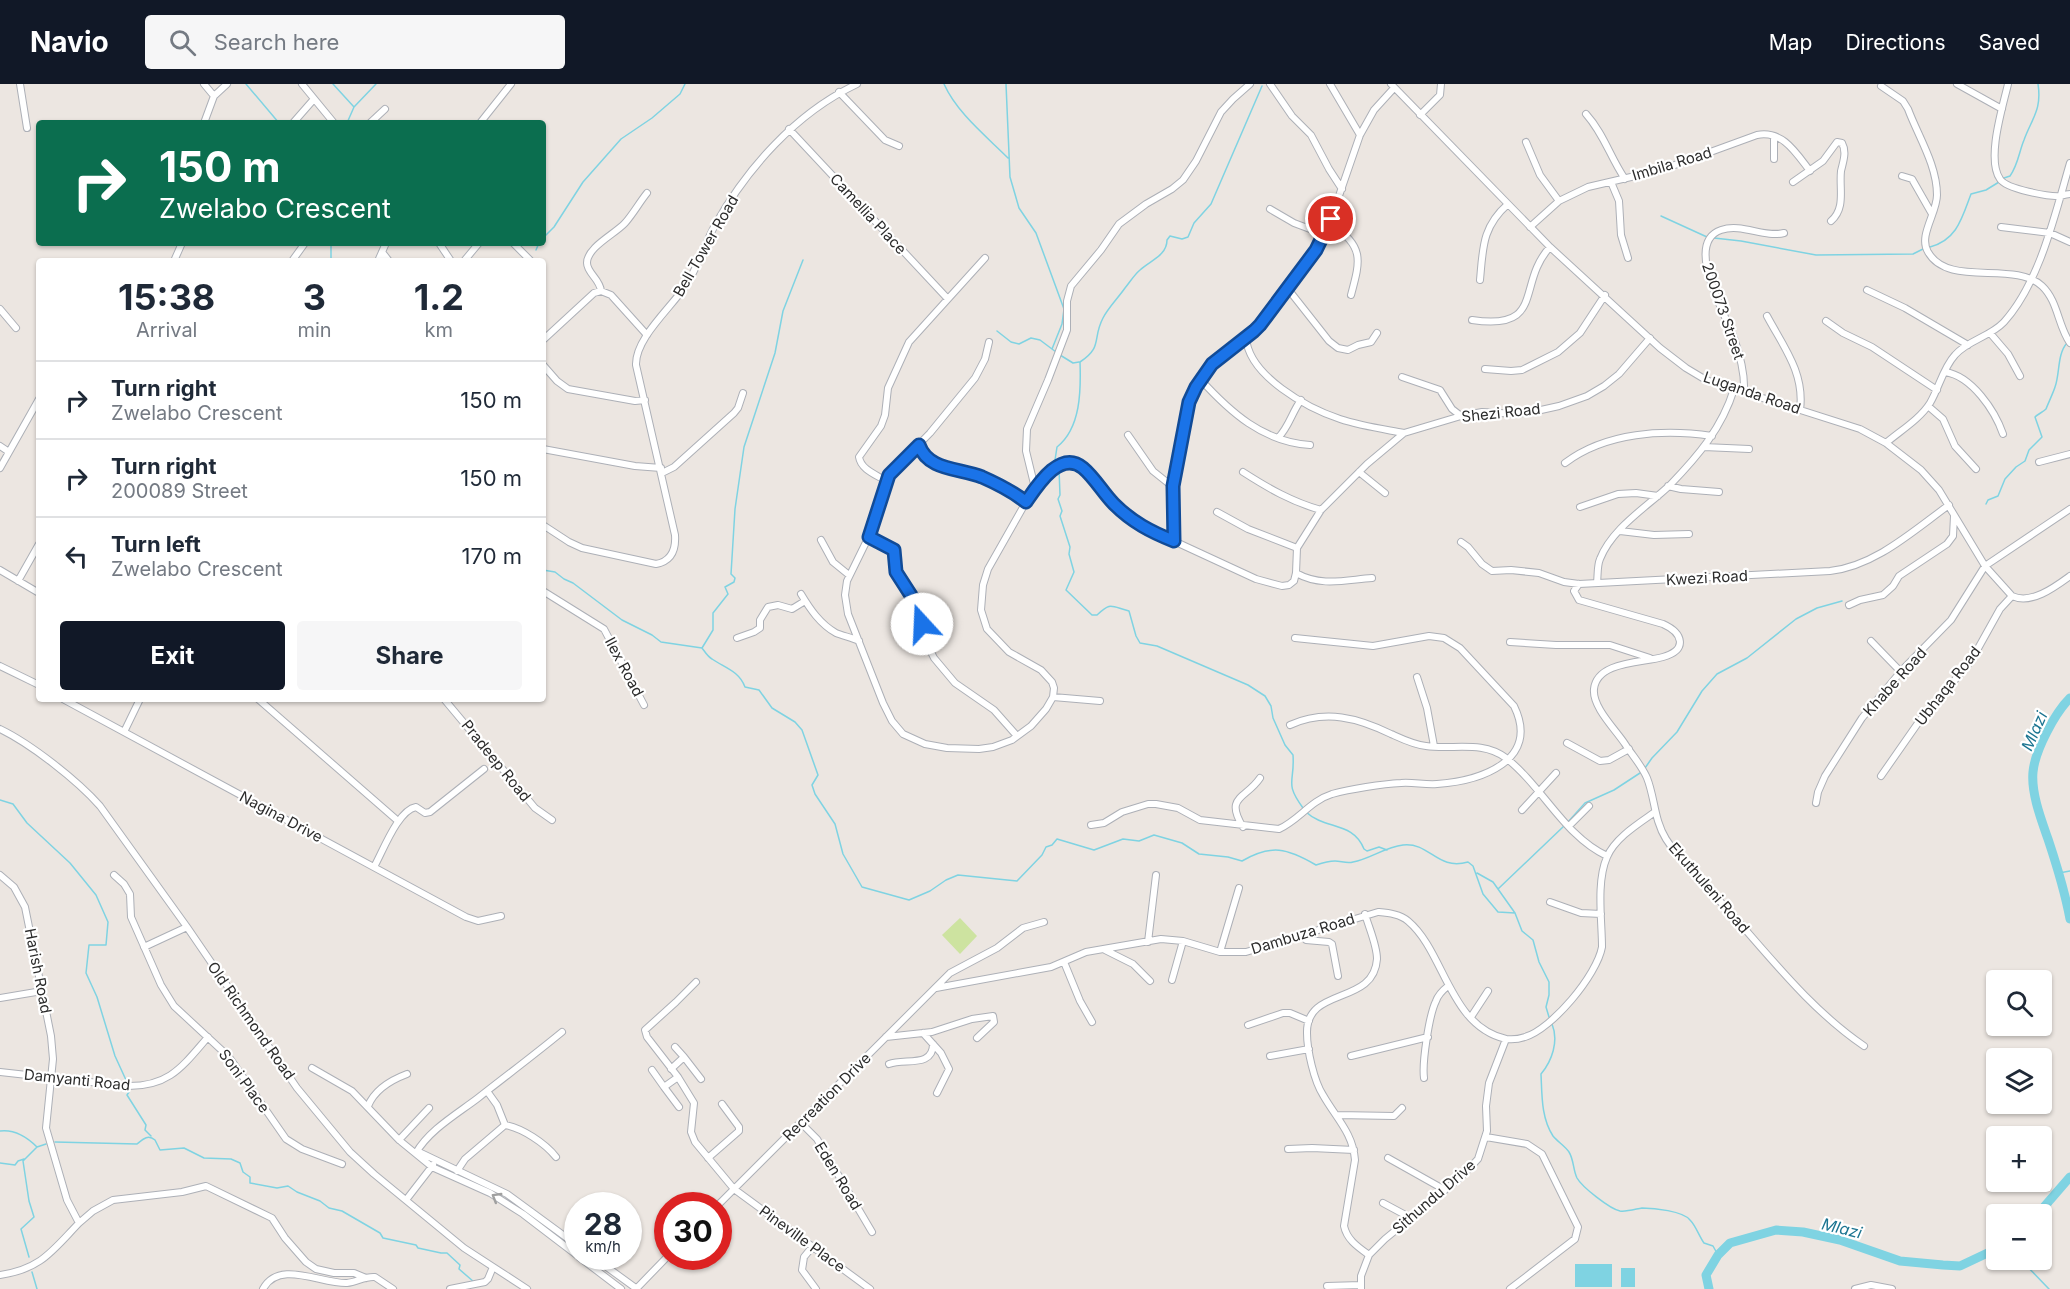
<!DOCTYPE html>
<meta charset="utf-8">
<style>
:root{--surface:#fff;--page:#f6f6f7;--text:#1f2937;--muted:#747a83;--line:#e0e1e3;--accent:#111827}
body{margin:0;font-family:Inter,sans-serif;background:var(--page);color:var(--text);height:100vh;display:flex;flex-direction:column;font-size:22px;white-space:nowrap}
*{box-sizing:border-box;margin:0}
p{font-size:20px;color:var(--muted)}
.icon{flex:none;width:33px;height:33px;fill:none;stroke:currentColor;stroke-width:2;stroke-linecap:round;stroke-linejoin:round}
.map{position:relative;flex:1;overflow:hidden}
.side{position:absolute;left:36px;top:174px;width:510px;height:444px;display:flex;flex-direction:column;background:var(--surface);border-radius:6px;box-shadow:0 2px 4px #0004}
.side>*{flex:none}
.banner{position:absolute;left:36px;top:36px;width:510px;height:126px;border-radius:6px;box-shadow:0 2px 4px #0004;background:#0b6e4f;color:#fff;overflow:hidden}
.fabs{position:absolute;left:1986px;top:886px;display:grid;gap:12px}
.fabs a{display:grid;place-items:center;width:66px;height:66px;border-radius:6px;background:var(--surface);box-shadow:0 2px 4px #0004;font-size:30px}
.speed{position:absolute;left:564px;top:1108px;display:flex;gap:12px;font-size:30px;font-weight:700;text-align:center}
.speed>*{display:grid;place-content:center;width:78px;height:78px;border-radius:50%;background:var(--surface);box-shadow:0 2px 4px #0004;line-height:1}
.speed small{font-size:15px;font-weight:400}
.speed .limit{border:9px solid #d22;background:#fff;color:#111}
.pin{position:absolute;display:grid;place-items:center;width:51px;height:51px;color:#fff;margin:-26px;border:3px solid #fff;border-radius:50%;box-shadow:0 2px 6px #0007}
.me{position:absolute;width:66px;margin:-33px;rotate:340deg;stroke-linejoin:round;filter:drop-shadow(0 0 4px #0008)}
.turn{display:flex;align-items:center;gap:21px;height:126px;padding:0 24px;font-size:27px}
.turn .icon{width:78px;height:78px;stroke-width:2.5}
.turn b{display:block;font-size:42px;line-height:51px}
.eta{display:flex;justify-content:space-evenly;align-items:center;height:102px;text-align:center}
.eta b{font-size:36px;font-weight:700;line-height:42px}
.button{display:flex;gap:12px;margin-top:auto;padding:12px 24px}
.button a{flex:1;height:69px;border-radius:6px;background:var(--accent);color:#fff;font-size:24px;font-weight:700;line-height:69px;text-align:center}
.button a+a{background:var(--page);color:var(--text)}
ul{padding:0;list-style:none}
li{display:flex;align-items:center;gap:18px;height:78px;padding:0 24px;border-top:2px solid var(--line)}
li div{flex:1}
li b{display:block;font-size:22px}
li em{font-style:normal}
header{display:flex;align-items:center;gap:36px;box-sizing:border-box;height:84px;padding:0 30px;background:var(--accent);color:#fff}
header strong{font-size:28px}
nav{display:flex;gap:33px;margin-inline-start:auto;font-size:21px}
.search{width:420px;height:54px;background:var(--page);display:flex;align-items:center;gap:15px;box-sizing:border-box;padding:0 21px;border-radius:6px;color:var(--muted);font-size:22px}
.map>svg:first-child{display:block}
</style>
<header>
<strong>Navio</strong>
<div class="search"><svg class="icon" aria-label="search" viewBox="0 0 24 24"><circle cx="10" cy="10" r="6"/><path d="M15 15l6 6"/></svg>Search here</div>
<nav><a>Map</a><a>Directions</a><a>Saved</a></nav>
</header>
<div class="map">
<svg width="2070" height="1205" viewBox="0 0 2070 1205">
<rect width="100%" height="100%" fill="#ece6e1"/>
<!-- pitch -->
<path fill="#cde3a0" d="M960,834L977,852L960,870L942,851Z"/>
<!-- water -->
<path fill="#7fd3e2" d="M1575,1180H1612V1203H1575Z
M1621,1184H1635V1203H1621Z"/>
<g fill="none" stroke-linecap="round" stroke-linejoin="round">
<!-- stream -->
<path stroke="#7fd3e2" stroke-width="1.5" d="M246,0L279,39
M333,0L354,23
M944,0C957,29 986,52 1008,74
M1006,0L1010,93L1019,124L1036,149L1064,225L1062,240L1052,265
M347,39L354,23L376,0
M2004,94L2010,92C2018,81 2019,68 2024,56C2032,34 2042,26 2038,0
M1661,132L1707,153
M543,154L554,143L583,98L621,55L652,34L680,10L685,0
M1714,154L1741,157L1816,171L1913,170L1923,165
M1930,163C1957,156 1962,134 1971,110L1986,106L1999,98
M536,166L539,159
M331,177V159
M997,247L1011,258L1019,260L1031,254L1040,256L1056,268
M1060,271L1073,279L1079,278
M1057,380L1055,376L1057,363C1081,344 1081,306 1080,278C1103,263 1092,255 1103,234C1108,224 1118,214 1125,204C1130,198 1134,191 1140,186C1149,177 1167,172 1167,156L1170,152L1182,155L1188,153L1194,139L1211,120L1262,2
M1059,385L1060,411L1058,415L1062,427L1060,432L1070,463L1069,470L1074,488L1066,506L1092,531H1097C1111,518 1110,522 1129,527L1136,552L1140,559L1157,562L1248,601L1265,612L1271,622L1273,634L1285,661L1293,671C1295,699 1284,698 1303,724
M1986,420L1988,416L1998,412L2005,395L2016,383L2025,377L2029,366L2042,353L2035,333C2038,330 2043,328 2046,325C2047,322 2054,307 2055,303C2060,290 2057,270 2067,259
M543,486L555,488L564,495L573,499L622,536L652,551L661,558L702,564C705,568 708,573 712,575C725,584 739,587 745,603L759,606L772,624L795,638L802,646L818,691L812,701L815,710L835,740L843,770L862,803L909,816L930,807L946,796L958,791L1017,797L1042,771L1046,763L1052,761L1057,755L1094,766L1123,755L1139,757L1154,751L1182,759L1199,770L1228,773L1242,777C1271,760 1287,764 1316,781C1322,779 1329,777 1335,777C1341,777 1347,780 1353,778C1370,775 1385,763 1403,761C1430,758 1437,787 1468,778L1473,782L1483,810L1498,828L1515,829L1522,847L1533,856L1539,878L1549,898V911L1546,923L1549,933
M702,564L713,546V529L728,510L725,503L734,498L735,494L731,490L735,425L744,363L775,269L783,227L803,176
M1645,684L1652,674L1677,648L1702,607L1717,590L1747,574L1796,535L1817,524L1842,517
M0,716L13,720L27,739L70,779L96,811L108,838L106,861H89L86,889L97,913L115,972L126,996
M1306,728C1325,746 1353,737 1364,765L1367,767L1379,763L1387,766
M1568,738L1585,719L1614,706L1640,689
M1477,789L1493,798L1515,829
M2059,789L2070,787
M1498,805L1564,742
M1552,940C1559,957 1552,977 1541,990C1542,1010 1541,1034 1553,1052C1558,1058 1565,1062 1569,1068C1574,1076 1573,1086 1577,1094C1582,1103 1610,1125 1620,1127C1626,1128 1636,1125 1642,1124C1654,1124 1683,1127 1690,1136C1696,1142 1699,1152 1704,1159L1713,1162L1718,1171
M129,1008L127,1011L146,1041L145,1046L151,1052
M0,1047C15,1045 27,1053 37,1063L46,1060
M55,1058L137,1060C143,1055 148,1050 155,1056L160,1066L184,1064L204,1074L231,1075L240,1079L243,1088L250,1093V1099L277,1104L288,1102L297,1108L320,1117L329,1124L342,1127L380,1149L383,1154L416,1161L418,1164L441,1169H447L460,1181L459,1185L474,1198
M0,1079L15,1081L18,1077L24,1075
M29,1173L21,1145L34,1133L29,1117L23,1077L37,1063
M2021,1176L2049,1205
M32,1188L37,1205"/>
<!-- river -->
<path stroke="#7fd3e2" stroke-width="9" d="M2070,614C2055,629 2035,666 2033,688C2031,709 2041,735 2048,755C2057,782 2065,808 2070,835
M2037,1131L2070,1093
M1709,1205L1706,1191L1718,1171L1730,1159L1776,1146L1803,1148L1840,1156L1900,1177L1943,1181L1960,1182L1996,1165"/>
<defs>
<path id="minor" d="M20,0L27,44
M204,0L214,12
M302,0L334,39
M1270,0L1292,32L1311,51L1329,85L1342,105
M1330,0L1360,51
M1391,0L1550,163L1660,264L1686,284L1706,296L1860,345L1886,359L1921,386L1939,406L1985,482L2012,512C2031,521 2055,503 2070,492
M1957,0L2002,25
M2008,0C2003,22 1986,75 2000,95C2006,105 2049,113 2061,112C2064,111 2067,110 2070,110
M1881,2L1903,17L1908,25C1918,52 1937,81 1937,111C1937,129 1918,152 1928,168C1948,204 2014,176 2042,202C2058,217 2058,242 2070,259
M839,8L885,56L899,62
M1586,30C1604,50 1610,73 1625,95
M1420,31L1440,11L1441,0
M204,39L214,12L227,0
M293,39L314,15
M370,39L385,25
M480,39L511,0
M789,45L947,214
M1774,52V75
M1526,58L1540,91L1559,117
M1902,92L1912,95L1932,130
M1611,98L1619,117L1621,151L1628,174
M1793,98L1823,77L1837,58L1842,59C1847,68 1843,78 1841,87C1839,105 1846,124 1831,137
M1270,125L1294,139L1318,148L1325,144
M1330,139C1364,163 1361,174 1351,211
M1530,143L1559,117L1588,103L1661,86L1757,51C1783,46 1796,69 1810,87
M2001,143L2050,149L2070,158
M439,159L451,177
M513,159L531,177
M382,168L389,177
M174,177L182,159
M292,177L305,159
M378,177L386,159
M464,177L479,159
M1480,196C1483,164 1482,143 1508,120
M1288,205L1329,257L1338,264L1348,266L1358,261L1371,258L1377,249
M1867,206L1905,224L1968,261
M601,207C600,195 587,189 587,179C587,163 615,150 625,139C633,130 639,119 647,109
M0,225L16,244
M1767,232C1783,262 1805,289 1800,326
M1472,236C1546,247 1516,200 1550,163
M1826,237L1843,249L1872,263L1937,306
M1990,249L2008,270L2020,292
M1246,254C1249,292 1307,324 1340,335C1361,342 1383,345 1404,349
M543,256L594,209L601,207L611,211L647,251
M989,258L985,275L975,294L930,349L889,391L871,448L847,497L845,511L848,530L883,619L892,637L903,650L925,660L947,664L979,665L993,663L1012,656L1031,642L1046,625L1053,613L1054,604L1052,598L1041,586L1009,568L987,545L981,526L983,501L988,485L1026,418L1042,396L1056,384L1063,380L1080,382L1113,419L1137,440L1256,495L1282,502L1289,501L1294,497L1296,489L1297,464L1321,426L1367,380L1404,349L1461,332L1482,328L1516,330L1532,328L1559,322L1587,312L1604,302L1619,290L1650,254
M543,281L557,297L568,305L635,317L645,316
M1485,285L1511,287L1522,286L1558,268L1580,249L1605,211
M1945,288C1972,292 1995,327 2003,350
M1402,293L1440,306L1452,325L1461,332
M1200,295C1230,328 1263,358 1310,361
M1744,308C1745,290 1740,271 1734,254C1726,231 1683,159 1721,146C1742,139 1764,154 1784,149
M1928,322L1943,335L1955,362L1976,385
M1128,351L1153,387L1173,403
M1278,354C1289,343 1292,328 1301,316
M1886,359C1900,347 1920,335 1930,319C1939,304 1943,284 1955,271C1968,256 1990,253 2004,238C2040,198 2055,130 2070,79
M919,361C927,387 960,385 982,393C998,400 1013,408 1026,418
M0,362L9,368
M1704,363L1749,365
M543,365L635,382L661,384
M2039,378L2070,370
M1565,379C1606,348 1664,345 1712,352
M0,384L39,315
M1243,388C1268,404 1292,418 1321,426
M1359,388L1385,409
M662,389L674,383L734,329L738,324L743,309
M886,397C877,391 861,386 859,373L881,342L885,331L888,304L909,258L985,174
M1668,402L1681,405L1719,408
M1035,404L1026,367L1027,345L1048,296L1067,246V217L1071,202L1101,166L1119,140L1146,120L1172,105L1183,96L1196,77L1221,28L1233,15L1250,0
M1580,423L1618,410L1636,409L1658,412
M1217,428L1248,445L1297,464
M543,441L569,458L582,464L656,480C672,477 676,465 675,451L636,281C635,254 672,223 686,201C698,183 704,162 714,143C747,84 796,29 857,0
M1620,447L1654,451L1689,450
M869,453L894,466L896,488L916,519L927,560L934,574L955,599L994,626L1017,652
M821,456L833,478L849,491
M1174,457L1173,403L1186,334L1196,303L1212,280L1254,247L1316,166L1331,135L1360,51L1374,26L1394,4
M1461,458L1468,463L1482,480L1492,487L1511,486L1539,489L1564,498L1579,500L1830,487C1875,482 1913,447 1949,421
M0,486L39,509
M1296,489C1321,503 1345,496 1372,494
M18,497L39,460
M1597,498C1598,491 1597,482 1600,475C1612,444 1647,423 1670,401C1698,372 1722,344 1734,305
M1579,500L1574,507L1579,516L1663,540C1683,549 1688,566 1663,573C1643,579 1597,577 1594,605C1592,623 1616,646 1625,660C1632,671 1642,682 1647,694C1655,714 1654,736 1666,755C1683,781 1708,804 1729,827C1771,874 1811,926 1864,962
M543,507L604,545L644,621
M801,510C810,525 820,540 836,549C844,552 852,554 859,557
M1849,521L1860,516L1883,511L1893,502L1899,492L1947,460L1953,452L1954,432
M737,554L754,548L760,544V536L768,523L778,521L792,525L805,517
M1871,557L1901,588
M1510,558L1556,561H1610L1650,574
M0,582L39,601
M1417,593L1427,624L1434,662
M1053,613L1100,617
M63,615L466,833L478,837L501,832
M258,615L398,737
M444,615L535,724L552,736
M1290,641C1326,625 1358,634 1391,650C1402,655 1414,661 1426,662C1453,666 1482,656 1506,674C1543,703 1564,752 1607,772
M0,645C31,660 77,696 100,722L187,843L297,1004L350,1068L374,1090L464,1164L527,1205
M124,648L140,615
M1567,659L1600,677L1609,676L1629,665
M1881,692L1918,639L1971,577L2000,525L2012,512
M1816,719L1818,708L1825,692L1862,634L1903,585L1951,536L1985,482L2070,425
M1522,726L1556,689
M1091,741L1104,739L1122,728L1148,720H1156L1178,724L1200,736L1279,745C1299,736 1310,717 1332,710C1350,705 1382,700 1401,699C1413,698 1425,701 1437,700C1480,697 1541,677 1514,622L1460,564L1444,554L1429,552L1373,562L1295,554
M1569,742L1589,722
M1243,743C1224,712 1246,715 1260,694
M374,783C383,767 398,726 416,723L425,729L430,728L484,685
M0,791L14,803L25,823L51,952L53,975L46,1044L67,1116L79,1139C52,1167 41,1185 0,1191
M114,791L124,800L130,810L131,833L161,901L174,922L229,973L286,1055L302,1065L342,1080
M1550,818L1581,829L1601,830
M1365,830C1369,844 1377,861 1377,875C1374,922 1306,902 1307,949C1307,966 1314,997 1323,1011C1336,1034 1353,1049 1355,1076L1344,1142C1347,1156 1358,1163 1369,1171
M1303,852L1306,856L1329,858L1332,860L1338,892
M1148,858L1156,791
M144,863L187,843
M1105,866L1133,880L1150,897
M1220,868L1239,804
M1064,878L1080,917L1092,938
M1172,896L1183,857
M936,904L1051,883L1086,868L1161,855L1183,857L1220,868H1246L1378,828C1388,829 1400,830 1408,837C1445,868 1449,942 1506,955
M0,914L42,907
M1471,933L1488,907
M1248,941L1283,929H1290L1309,937
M923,949L941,969L949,985L937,1009
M886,953L932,948L972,935L993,932L994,938L977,954
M675,963L684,973
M1270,972L1309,965
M1351,972L1428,953
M889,980C905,974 933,984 933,960
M312,984L352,1007L399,1056L432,1083L490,1109L523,1130L578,1172
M671,985L684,973L701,995
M652,986L664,1003
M0,988L126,1002C169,1003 182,983 208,953
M678,993L647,953L645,946L676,918L696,898
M1424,994C1422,979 1429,931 1436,917C1438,911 1443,906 1448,902
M487,1007L497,1021L505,1041
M368,1022C375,1005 391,996 407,990
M679,1023L664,1003L678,993L694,1019L691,1048L695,1058L734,1105L870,1205
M1337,1031L1394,1032L1402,1024
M801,1039L817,1055L872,1148
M1486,1053L1527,1060L1542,1070L1578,1143L1575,1155L1510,1205
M399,1056L429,1024
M1288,1065L1312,1064L1354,1066
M419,1068L507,1110L578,1162
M416,1069C429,1046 457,1030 478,1014C506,992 534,971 562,948
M708,1074L739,1047V1043L722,1020
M1388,1074L1445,1106
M457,1087L465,1075L505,1041C522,1044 545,1059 556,1073
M406,1116L433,1081
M1383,1119L1411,1134
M717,1122L950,889L997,864L1023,844L1044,838
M79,1139L93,1127L113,1116L182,1108L206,1102L272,1134L285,1154L306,1178L316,1185L334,1189H354L366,1194
M813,1162L804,1173L802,1186L816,1205
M579,1173L621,1205
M593,1173L637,1205
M1327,1202L1361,1201
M263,1205C279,1175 321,1200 347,1199C357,1198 365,1192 375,1193L393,1205
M450,1205L485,1198L488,1195L493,1183
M636,1205L668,1172
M1361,1205V1192L1369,1171L1385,1155L1462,1092L1478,1075L1487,1047L1486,1022L1489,999L1506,955C1513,956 1519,955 1525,953C1552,945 1597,891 1602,863C1602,837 1596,798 1607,773C1615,754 1638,740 1655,728
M1855,1205L1871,1201L1892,1205"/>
</defs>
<!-- minor casing -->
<use href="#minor" stroke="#adb0b7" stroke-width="8"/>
<!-- minor -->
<use href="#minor" stroke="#fff" stroke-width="6"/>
</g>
<!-- one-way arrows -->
<defs><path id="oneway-chevron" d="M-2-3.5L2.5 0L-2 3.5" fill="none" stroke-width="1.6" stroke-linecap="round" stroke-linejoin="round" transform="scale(1.5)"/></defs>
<use stroke="#a0a0a0" href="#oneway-chevron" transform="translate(496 1113) rotate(-149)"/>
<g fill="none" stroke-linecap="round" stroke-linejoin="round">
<defs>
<path id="route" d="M922,540L914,516L896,488L894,466L869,453L889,391L919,361C928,387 960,384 982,393C998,400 1013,408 1026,418C1037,402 1060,365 1083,384C1095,394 1103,409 1114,420C1132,438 1151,448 1174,457L1173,402L1189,318L1196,303L1212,280L1254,247L1260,241L1316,166L1331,135"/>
</defs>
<!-- route casing -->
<use href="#route" stroke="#114b97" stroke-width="15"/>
<!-- route -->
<use href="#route" stroke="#1a73e8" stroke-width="10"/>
</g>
<g text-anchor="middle" stroke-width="4.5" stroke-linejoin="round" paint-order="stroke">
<!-- street labels -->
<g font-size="15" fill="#2c2c2c" stroke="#fff">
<text transform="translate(1672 80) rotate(-17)" y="5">Imbila Road</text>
<text transform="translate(868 130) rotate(47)" y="5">Camellia Place</text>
<text transform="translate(706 162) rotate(-60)" y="5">Bell Tower Road</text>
<text transform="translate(1723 227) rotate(71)" y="5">200073 Street</text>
<text transform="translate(1752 309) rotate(19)" y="5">Luganda Road</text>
<text transform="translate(1501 329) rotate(-6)" y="5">Shezi Road</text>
<text transform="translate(1707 494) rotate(-3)" y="5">Kwezi Road</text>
<text transform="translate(624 583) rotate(62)" y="5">Ilex Road</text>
<text transform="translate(1895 598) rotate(-48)" y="5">Khabe Road</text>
<text transform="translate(1948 602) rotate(-52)" y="5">Ubhaqa Road</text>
<text transform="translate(496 677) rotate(51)" y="5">Pradeep Road</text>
<text transform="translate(281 733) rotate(28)" y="5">Nagina Drive</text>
<text transform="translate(1709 804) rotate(49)" y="5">Ekuthuleni Road</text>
<text transform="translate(1303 850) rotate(-17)" y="5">Dambuza Road</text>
<text transform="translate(38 887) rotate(79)" y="5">Harish Road</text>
<text transform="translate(251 937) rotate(55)" y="5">Old Richmond Road</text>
<text transform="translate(77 996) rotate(6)" y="5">Damyanti Road</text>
<text transform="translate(244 997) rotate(54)" y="5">Soni Place</text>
<text transform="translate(827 1013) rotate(-45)" y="5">Recreation Drive</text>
<text transform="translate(838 1092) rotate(59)" y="5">Eden Road</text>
<text transform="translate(1434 1113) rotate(-41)" y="5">Sithundu Drive</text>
<text transform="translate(802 1155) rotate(36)" y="5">Pineville Place</text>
</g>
<!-- water labels -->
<g font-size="16" font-style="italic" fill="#1c7591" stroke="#fff">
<text transform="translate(2034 647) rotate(-66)" y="6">Mlazi</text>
<text transform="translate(1842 1144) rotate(14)" y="6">Mlazi</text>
</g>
</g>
</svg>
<div class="fabs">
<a><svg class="icon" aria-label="search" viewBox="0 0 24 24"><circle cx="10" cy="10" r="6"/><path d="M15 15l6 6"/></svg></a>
<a><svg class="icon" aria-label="layers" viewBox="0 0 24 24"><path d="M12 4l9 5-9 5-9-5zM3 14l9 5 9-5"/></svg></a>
<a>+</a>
<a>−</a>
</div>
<div class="speed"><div>28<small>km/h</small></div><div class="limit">30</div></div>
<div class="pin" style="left:1331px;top:135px;background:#d93025"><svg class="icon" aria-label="arrive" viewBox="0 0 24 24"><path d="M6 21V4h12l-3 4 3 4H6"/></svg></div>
<svg class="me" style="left:922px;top:540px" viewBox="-20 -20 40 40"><circle r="19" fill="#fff"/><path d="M0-13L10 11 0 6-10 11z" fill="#1a73e8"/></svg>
<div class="banner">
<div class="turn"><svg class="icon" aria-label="right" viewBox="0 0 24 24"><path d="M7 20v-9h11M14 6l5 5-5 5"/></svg><div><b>150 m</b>Zwelabo Crescent</div></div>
</div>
<section class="side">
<div class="eta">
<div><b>15:38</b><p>Arrival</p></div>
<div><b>3</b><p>min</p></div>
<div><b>1.2</b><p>km</p></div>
</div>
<ul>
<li><svg class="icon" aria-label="right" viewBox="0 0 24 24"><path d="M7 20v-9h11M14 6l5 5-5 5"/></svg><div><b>Turn right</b><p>Zwelabo Crescent</p></div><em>150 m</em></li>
<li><svg class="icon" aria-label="right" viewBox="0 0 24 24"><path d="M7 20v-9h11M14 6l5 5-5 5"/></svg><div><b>Turn right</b><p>200089 Street</p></div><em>150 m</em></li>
<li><svg class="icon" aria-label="left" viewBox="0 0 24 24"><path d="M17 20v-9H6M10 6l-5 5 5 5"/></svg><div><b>Turn left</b><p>Zwelabo Crescent</p></div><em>170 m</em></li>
</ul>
<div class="button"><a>Exit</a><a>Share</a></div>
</section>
</div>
